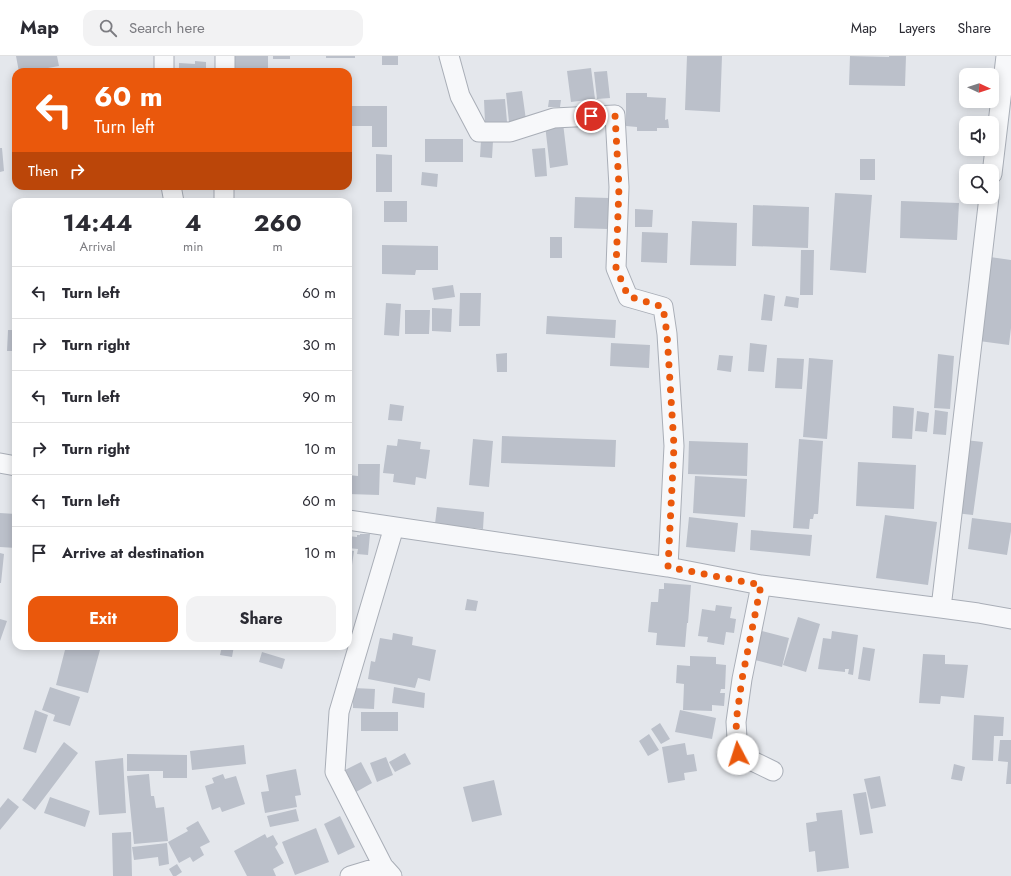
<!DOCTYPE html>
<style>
:root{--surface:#fff;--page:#f2f2f3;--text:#2b2b33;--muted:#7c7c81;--line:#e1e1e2;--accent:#ea580c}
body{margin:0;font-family:Jost,sans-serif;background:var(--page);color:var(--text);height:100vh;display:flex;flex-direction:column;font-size:15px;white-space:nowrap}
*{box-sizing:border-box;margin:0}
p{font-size:13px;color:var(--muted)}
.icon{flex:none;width:22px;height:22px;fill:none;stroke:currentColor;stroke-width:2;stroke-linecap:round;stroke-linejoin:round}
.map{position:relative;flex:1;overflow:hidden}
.details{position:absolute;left:12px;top:142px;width:340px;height:452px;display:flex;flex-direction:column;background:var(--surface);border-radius:12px;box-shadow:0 2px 10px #0003}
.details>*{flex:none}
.hud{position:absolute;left:12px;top:12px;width:340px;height:122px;border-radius:12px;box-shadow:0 2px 10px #0003;background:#ea580c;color:#fff;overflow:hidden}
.needle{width:26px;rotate:93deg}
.tools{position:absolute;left:959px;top:12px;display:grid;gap:8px}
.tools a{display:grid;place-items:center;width:40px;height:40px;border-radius:8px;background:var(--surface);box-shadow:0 2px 10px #0003;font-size:20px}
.pin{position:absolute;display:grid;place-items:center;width:34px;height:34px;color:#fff;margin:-17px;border:2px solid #fff;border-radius:50%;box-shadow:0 1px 4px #0007}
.me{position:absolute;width:44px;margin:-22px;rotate:355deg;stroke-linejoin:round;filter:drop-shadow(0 0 3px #0008)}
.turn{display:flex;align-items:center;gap:14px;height:84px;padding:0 16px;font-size:18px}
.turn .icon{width:52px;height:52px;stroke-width:2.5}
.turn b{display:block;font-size:28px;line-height:34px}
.then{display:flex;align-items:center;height:38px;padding:0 16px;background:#0003;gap:8px;font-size:15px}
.eta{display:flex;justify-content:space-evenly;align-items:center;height:68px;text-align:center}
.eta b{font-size:24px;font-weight:700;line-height:28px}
.button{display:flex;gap:8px;margin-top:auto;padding:8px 16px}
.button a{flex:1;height:46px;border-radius:12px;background:var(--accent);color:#fff;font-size:16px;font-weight:700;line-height:46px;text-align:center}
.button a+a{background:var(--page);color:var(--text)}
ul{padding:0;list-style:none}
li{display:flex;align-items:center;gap:12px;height:52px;padding:0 16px;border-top:1px solid var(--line)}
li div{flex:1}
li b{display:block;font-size:15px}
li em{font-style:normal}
header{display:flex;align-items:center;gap:24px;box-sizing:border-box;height:56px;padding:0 20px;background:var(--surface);border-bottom:1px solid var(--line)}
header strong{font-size:19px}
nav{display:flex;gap:22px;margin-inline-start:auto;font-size:14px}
.search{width:280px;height:36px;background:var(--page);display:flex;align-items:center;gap:10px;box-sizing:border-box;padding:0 14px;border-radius:12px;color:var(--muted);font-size:15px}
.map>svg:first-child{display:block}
</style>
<header>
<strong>Map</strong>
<div class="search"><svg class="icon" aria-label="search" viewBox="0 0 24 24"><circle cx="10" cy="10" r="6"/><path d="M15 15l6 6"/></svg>Search here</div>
<nav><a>Map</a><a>Layers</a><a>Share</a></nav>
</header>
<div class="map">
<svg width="1011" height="820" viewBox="0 0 1011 820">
<rect width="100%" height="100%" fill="#e4e7ec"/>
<!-- building -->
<path fill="#bbc0ca" d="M16,0H57L59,10L26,16H19Z
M231,0H268V16H230Z
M273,0H290V3H273Z
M326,0H355V2H326Z
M382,0H398V9H382Z
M687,0H722L720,56L685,54Z
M850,0L889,1V0H906L905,30L849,29Z
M195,5L206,6V16H179V7L195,8Z
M315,12V16H277V13Z
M591,12L595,43L571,46L567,15Z
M607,15L610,42L597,43L594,16Z
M522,35L526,64L509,66L506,37Z
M626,37H647V41L666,42L665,64L668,63L669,72H657V75H637V71L626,70Z
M505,43L507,66L485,67L484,44Z
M549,44H561L560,51H548Z
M348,50H387V91H372V70H348Z
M563,67L568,109L550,112L545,69Z
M425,83H463V106H425Z
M481,84L493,85L492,102L480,101Z
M0,92H2L4,115L0,116Z
M545,92L547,120L535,121L532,93Z
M376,98L392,99V136H376Z
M860,103H875V124H860Z
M422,116L438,118L437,131L421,129Z
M835,137L872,139L866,217L830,214Z
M575,141L609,142L608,173L574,172Z
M384,145H407V166H384Z
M901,145L959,147L957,184L900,182Z
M753,149L809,151L808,192L752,190Z
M635,153L653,154L652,171H635Z
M692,165L737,167L736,210L690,209Z
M642,176L668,177L667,207L641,206Z
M550,181H562V202H550Z
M382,189L438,190V214H416L415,219L382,218Z
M801,194H814L813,239H800Z
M990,201L1011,204V272L1009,289L979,285Z
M453,229L455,241L434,244L432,232Z
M460,237H481L480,270H459Z
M764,238L775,240L772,265L761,264Z
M786,240L799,242L798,252L784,250Z
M386,247L401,248L399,280L384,279Z
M432,252L452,253L451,276L432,275Z
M405,254H430L429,278H405Z
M547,260L616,264L615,282L546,278Z
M8,274H16V295H7Z
M611,287L650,289L649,312L610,310Z
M750,287L767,289L764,316L748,315Z
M507,297V316H497L496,298Z
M938,298L954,300L950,353L934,352Z
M719,299L733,300L731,316L717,314Z
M777,302L804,303L802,333L775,332Z
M809,302L833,304L827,383L803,381Z
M390,348L404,350L402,365L388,364Z
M893,350L914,352L912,383L892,382Z
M935,354L948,356L946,379L933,378Z
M917,355L929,357L927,376L915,375Z
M502,380L616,384L615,411L501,407Z
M398,383L421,386L420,393L430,394L426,423L416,421L415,429L393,426L394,418L383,417L387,389L397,390Z
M473,383L493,385L489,431L469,429Z
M799,383L823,385L818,458H814L813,463H810L809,473L793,472Z
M965,384L983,386L973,459L955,457Z
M689,385L748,387L747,420L688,418Z
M858,406L916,409L914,453L856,450Z
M358,408H380L379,439L348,438V419L358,420Z
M695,420L747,423L745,461L693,457Z
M437,451L484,456L483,473L435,468Z
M0,457L16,458V492L0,491Z
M885,459L937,466L928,529L876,522Z
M689,461L738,467L735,496L686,491Z
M972,462L1011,467V475L1007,499L968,493Z
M751,474L812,479L810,500L750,494Z
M360,478H370L368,499L357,498L358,493L348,492V480L357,481V479H360Z
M348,494L354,495L352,509H348Z
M0,497L4,498L1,527H0Z
M664,527L691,529L688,567H687L685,591L656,589L657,577L648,576L651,546H658L659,533H664Z
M467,543L478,545L476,555L465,554Z
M716,549L732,551L730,562L736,563L734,577L726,576L724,589L707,586L708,581L698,580L702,553L715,555Z
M798,561L820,568L806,616L783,609Z
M0,563L7,565L0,585Z
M762,575L789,582L782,611L755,604Z
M832,575L858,579L853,619L848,618L849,613H845V616L818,613L823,582L831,583Z
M393,577L413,581L412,589L436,594L430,625L418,622L415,632L368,623L371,605L375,606L380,582L392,584Z
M66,590H85L100,594L88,637L56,629Z
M222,590H234L232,601L220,599Z
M863,591L875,593L870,625L858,623Z
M262,596L285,603L282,613L259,606Z
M923,598L945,599V608L968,609L964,642L941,640L940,648L919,647Z
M690,600L716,601V608L726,609L725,633H721L720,637H725L724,650L712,649V655L683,654L684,628L676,627L677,609L690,610Z
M50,631L80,641L70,670L53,665L55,659L42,654Z
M394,631L425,637L424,652L392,647Z
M353,632L375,633L374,653L353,652Z
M35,654L48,659L36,697L23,693Z
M680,654L716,662L712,683L675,676Z
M361,656H398V675H361Z
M974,659L1004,661L1003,680H994L993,705L972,704Z
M660,667L670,683L661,688L651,673Z
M649,678L659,694L648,700L639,685Z
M1000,684H1011V728H1006L1008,706L998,705Z
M64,686L78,697L35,754L22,744Z
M685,687L687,699L694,698L697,715L684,717L685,724L668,727L662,691Z
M244,689L246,708L192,714L190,695Z
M405,697L411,708L395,716L389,706Z
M127,698L187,699V722H163V715H127Z
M386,701L393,719L377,726L370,707Z
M123,702L126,757L99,759L95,705Z
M361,706L372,727L356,736L345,714Z
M954,708L965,711L962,725L951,723Z
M296,713L301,739L295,740L297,751L265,757L261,736L269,735L266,719Z
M149,718L151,740H154L156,752L164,751L168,785L134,788L127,720Z
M223,718L225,723L236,720L245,748L222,756L220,751L212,754L205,730L214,727L212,722Z
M880,720L886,750L871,753L864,723Z
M494,724L502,759L472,766L463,731Z
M866,736L873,777L860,779L853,738Z
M50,741L90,755L85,771L44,757Z
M8,742L19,751L0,774V752Z
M296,753L299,765L270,771L267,760Z
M842,754L849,812L817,816L815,795L809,796L806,767L817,765L816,757Z
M340,760L355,791L338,799L324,768Z
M198,765L210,786L200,791L204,799L193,806L190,801L179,807L168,786L188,775L186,772Z
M316,772L329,806L295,819L282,786Z
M131,776L132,820H113L112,777Z
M265,778L267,782L273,779L278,788L275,791L284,807L273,813L276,820H247L234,795Z
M167,787L169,808L159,810L158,801L134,804L132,791Z
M177,808L182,816L176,820H173L169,813Z"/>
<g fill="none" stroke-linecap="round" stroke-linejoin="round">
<defs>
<path id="minor" d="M225,0V16
M449,0L460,40L479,76H510L554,62L615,59L619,131L616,212L628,241L663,251L667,278L674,390L668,511
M164,16V0
M992,118L1006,0
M171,130L174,146
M224,146V130
M0,407L16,410
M348,464L668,511L761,529L941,552L978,557L1011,563
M761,529L742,623L736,666L738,698L773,715
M941,552L989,141
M350,820L383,810
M392,820L383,810L335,716L339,656L394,471"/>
</defs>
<!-- minor casing -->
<use href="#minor" stroke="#a9aeb7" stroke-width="21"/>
<!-- minor -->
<use href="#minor" stroke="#f7f8fa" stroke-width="19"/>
</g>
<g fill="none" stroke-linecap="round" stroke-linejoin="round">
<!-- route -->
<path stroke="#ea580c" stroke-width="7" stroke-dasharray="0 12.6" d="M591,60L615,59L619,131L616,212L628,240L663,251L667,278L674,390L668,511L761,529L742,623L736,666L738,698"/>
</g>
</svg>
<div class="tools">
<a><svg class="needle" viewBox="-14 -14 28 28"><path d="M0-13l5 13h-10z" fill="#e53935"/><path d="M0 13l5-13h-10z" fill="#7c7c81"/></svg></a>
<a><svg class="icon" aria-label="sound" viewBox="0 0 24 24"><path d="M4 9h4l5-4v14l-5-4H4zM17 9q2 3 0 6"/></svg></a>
<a><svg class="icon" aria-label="search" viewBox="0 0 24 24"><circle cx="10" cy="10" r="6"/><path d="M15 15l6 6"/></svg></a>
</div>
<div class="pin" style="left:591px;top:60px;background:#d93025"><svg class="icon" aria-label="arrive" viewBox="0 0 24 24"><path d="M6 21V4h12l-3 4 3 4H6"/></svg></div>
<svg class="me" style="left:738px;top:698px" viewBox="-20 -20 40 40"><circle r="19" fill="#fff"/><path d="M0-13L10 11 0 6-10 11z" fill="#ea580c"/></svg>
<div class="hud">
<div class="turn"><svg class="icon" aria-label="left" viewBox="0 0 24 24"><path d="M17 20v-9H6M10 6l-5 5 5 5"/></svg><div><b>60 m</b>Turn left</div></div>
<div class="then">Then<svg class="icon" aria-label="right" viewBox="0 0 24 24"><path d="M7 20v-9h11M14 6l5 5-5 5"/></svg></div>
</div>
<section class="details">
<div class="eta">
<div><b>14:44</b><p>Arrival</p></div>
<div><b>4</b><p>min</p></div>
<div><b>260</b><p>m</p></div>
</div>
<ul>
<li><svg class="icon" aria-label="left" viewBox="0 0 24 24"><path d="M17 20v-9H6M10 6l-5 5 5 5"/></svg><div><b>Turn left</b></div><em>60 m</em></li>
<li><svg class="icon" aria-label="right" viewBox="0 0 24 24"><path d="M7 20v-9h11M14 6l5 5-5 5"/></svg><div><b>Turn right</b></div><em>30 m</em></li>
<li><svg class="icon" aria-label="left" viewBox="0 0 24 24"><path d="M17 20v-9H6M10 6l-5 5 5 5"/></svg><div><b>Turn left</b></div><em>90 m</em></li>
<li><svg class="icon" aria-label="right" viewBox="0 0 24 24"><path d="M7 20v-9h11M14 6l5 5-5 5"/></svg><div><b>Turn right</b></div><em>10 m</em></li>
<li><svg class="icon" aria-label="left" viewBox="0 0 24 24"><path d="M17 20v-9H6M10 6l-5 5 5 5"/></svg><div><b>Turn left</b></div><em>60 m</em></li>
<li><svg class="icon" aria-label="arrive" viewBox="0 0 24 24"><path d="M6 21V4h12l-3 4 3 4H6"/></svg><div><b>Arrive at destination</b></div><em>10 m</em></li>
</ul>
<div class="button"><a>Exit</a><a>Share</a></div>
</section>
</div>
